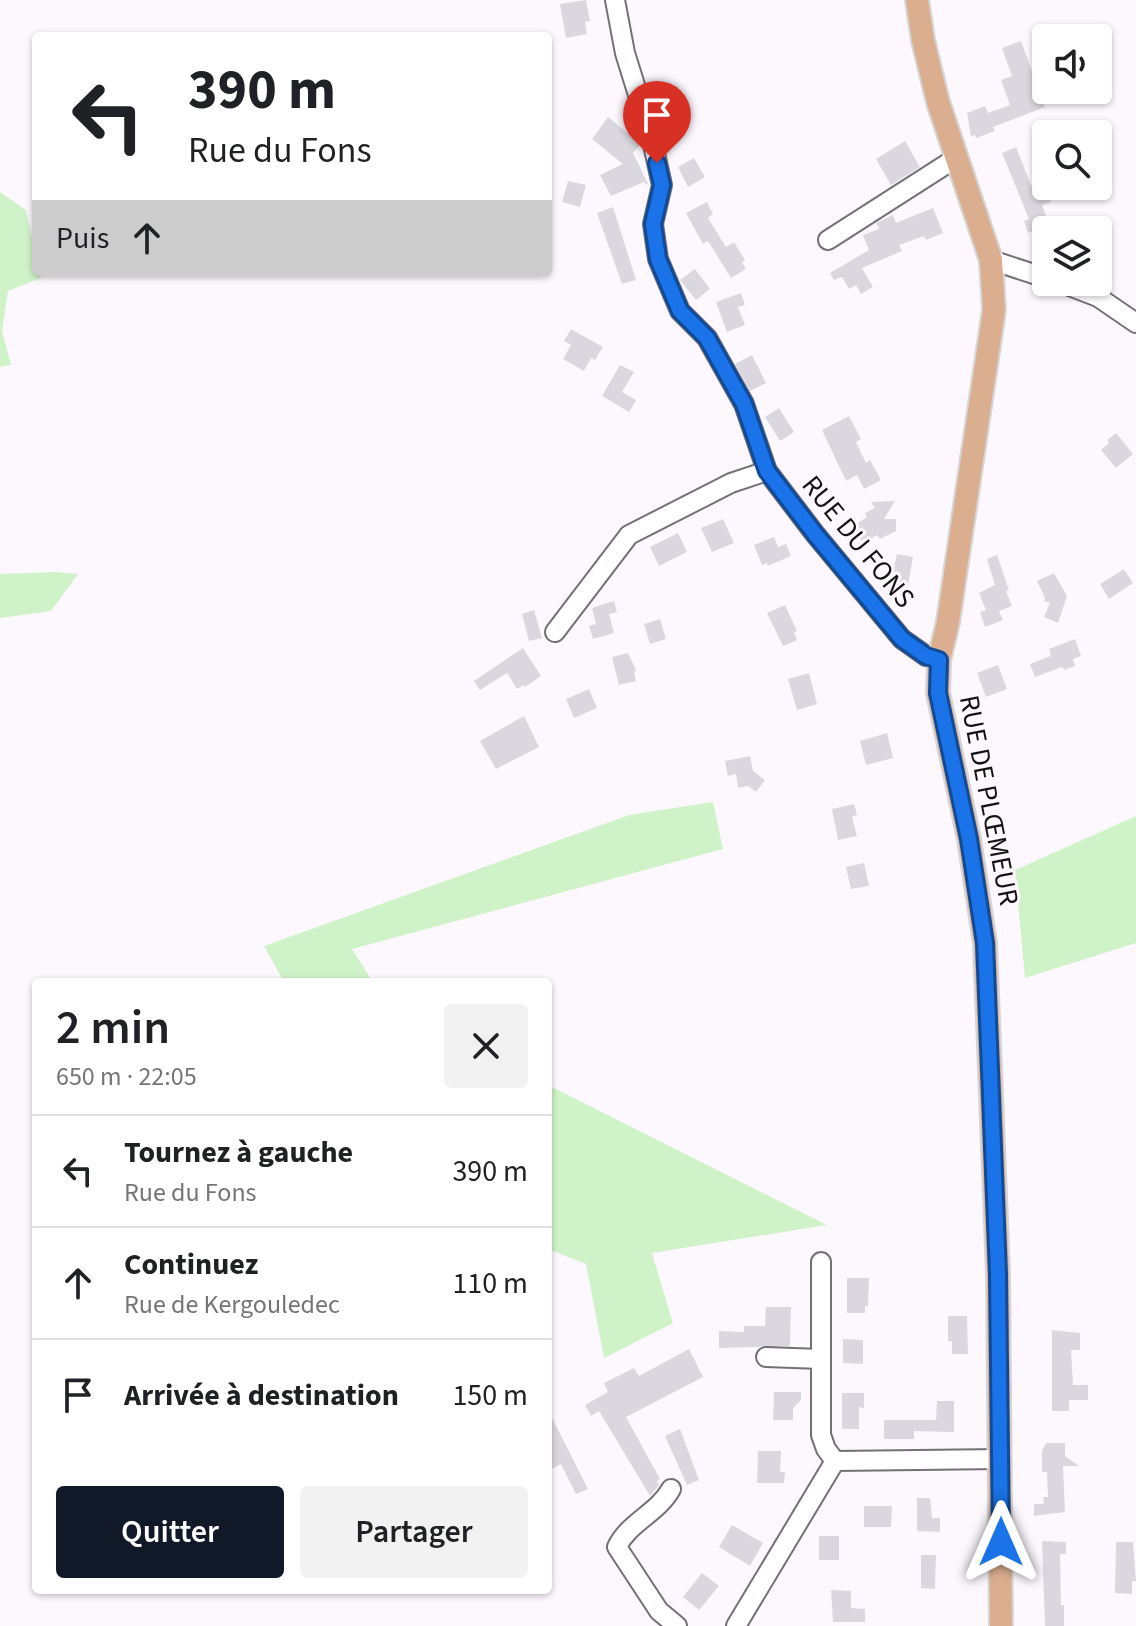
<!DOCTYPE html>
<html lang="fr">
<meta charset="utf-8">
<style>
:root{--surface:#fff;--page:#f2f2f2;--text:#202124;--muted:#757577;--line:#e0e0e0;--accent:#111827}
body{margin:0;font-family:"Source Sans 3",sans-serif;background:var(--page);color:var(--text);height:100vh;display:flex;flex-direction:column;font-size:30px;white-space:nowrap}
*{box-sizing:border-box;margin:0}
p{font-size:26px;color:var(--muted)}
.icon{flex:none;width:44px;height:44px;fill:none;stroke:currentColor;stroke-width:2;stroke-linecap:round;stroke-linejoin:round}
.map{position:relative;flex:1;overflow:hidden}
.panel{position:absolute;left:32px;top:978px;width:520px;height:616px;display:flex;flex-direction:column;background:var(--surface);border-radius:8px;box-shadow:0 2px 6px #0004}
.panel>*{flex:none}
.hud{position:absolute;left:32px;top:32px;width:520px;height:244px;border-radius:8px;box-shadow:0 2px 6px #0004;background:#fff;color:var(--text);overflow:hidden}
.buttons{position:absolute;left:1032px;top:24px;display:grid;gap:16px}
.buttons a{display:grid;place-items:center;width:80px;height:80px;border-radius:8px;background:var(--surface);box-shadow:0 2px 6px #0004;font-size:40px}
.pin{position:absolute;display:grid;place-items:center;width:68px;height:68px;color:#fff;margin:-82px -34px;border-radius:50% 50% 50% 0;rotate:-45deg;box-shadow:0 0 8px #0007}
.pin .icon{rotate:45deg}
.me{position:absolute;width:88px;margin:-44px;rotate:0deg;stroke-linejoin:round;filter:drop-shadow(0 0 6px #0008)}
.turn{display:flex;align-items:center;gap:28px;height:168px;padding:0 24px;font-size:36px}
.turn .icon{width:104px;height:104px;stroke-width:2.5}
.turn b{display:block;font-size:56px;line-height:68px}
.then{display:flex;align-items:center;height:76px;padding:0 24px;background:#0003;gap:16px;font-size:30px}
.round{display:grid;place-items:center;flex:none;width:84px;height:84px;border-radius:8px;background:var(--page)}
.head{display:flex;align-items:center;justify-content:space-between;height:136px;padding:0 24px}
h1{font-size:48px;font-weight:600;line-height:60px}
.action{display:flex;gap:16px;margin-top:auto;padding:16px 24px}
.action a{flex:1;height:92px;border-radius:8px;background:var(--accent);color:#fff;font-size:32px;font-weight:600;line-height:92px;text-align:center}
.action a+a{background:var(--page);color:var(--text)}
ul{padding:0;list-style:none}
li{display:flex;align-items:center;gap:24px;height:112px;padding:0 24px;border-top:2px solid var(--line)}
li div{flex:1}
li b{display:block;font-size:30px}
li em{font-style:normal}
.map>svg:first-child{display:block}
</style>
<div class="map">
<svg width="1136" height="1626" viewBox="0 0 1136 1626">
<rect width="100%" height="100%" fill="#fdf8fe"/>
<!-- green -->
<path fill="#d0f2c8" d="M0,192L26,210L36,257V272H39L41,278L8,291L2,331L11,365L0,367Z
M56,572L78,574L51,611L0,618V574Z
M713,802L723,849L352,949L373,982H284L264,946L629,815Z
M1136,816V943L1025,978L1015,870Z
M548,1085L827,1225L652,1253L673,1323L604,1358L586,1264L548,1249Z"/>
<!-- building -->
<path fill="#dad8de" d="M586,0L590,21L585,22L587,34L566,38L560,4Z
M1021,41L1045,107L993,127L995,131L976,138L975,135L971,136L967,113L985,106L988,113L1010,105L1001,80L1012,76L1002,48Z
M608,117L641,144L633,153L649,186L644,182L611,196L600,175L623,164L592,139Z
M905,141L920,167L891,185L876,159Z
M1016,147L1033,190L1045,185L1051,202L1042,205L1049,225L1028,233L1024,221L1029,219L1002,153Z
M694,158L705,177L688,187L678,167Z
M568,181L586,185L580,207L562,202Z
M707,202L713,214L708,218L726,247L734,242L745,260L742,262L746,269L731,278L708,241L703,244L686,213Z
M613,207L636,280L622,284L597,213Z
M933,208L943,233L926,240L924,236L899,245L902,251L862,268L873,287L861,294L856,285L849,289L842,277L834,280L830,273L869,250L863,235L879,229L876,223L893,215L896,223Z
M695,269L710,289L696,300L680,280Z
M741,293L745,305L738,307L745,325L727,332L716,302Z
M571,329L603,347L595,360L591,358L584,371L563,359L571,345L564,341Z
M752,355L766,383L750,391L735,364Z
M620,365L634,372L622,392L636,400L629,412L602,396Z
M779,408L794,432L780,441L765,417Z
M849,416L861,439L856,442L866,463L870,460L881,480L864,489L857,475L846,481L822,430Z
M1116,433L1133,454L1116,468L1101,450L1109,443L1107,440Z
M895,501L884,519H896V531L880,539L877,535L863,543L853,526L867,517L865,513L875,508L871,502Z
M723,519L734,543L712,552L701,528Z
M678,533L687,552L659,566L650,547Z
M774,537L778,547L786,544L791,556L768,566L767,563L762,565L754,545Z
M897,554L913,557L908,585L891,582Z
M997,555L1009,590L1006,591L1012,606L999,611L1003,620L985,627L980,612L986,610L979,593L995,585L987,559Z
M1124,569L1133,583L1109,599L1100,584Z
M1054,573L1067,596L1058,623L1044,617L1050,603L1044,601L1045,598L1037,581Z
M614,601L617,612L609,614L614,633L593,639L589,626L596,624L592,608Z
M785,605L797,631L794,632L797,640L783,646L767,613Z
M534,610L542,638L529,641L522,614Z
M660,619L666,639L650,644L644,624Z
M1075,639L1081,656L1073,659L1075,666L1064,670L1062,667L1035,677L1030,664L1051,656L1049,649Z
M523,648L541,676L525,687L524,685L517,689L507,673L480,690L474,681Z
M628,653L636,670L634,673L636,681L619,685L612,657Z
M998,665L1007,689L986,697L977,673Z
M809,673L817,704L797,710L788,679Z
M589,689L597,708L574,718L566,699Z
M524,716L539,747L496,769L480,741Z
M887,733L893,758L866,765L860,741Z
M750,756L753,771L765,780L756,792L748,786L738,788L736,774L728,776L725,761Z
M854,804L857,815L852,817L857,836L838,840L832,809Z
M864,863L869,886L851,889L846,867Z
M847,1278H869L868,1306H865V1313H847Z
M766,1307H791L790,1346L719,1348V1331L744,1332V1326H765Z
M948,1316H967L968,1354H952V1341H948Z
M1052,1330L1080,1333V1350H1071L1073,1385H1088V1400H1069V1411H1052Z
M843,1339L863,1340V1364L843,1363Z
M689,1349L703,1377L626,1417L660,1479L657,1481L659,1485L650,1496L599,1411L591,1416L585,1405L608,1392L604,1383L634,1368L639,1376Z
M774,1392H801V1400L793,1408V1420H773Z
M842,1393H864V1408L859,1407V1429H842Z
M937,1401H954V1432L914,1431V1439H884V1420H936Z
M548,1410L588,1489L576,1494L561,1464L548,1471Z
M680,1429L699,1480L687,1485L665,1436Z
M1046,1443H1065V1456L1079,1466H1063L1065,1512L1034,1516V1504H1044L1043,1497H1048L1047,1472H1042V1451Z
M758,1451H781L780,1472H785L784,1483H757Z
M917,1498H930L932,1518H940V1532L917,1531Z
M864,1506H892L891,1527H864Z
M732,1525L763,1543L750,1566L719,1547Z
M819,1536H839V1560H819Z
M1042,1541L1066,1542V1554H1060L1061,1605H1064V1626H1045Z
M1116,1542H1133L1136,1581H1132V1594L1115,1593Z
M921,1555H936L935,1589L921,1588Z
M702,1573L719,1586L699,1610L683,1597Z
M831,1590L851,1591V1608L865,1609V1622H833Z"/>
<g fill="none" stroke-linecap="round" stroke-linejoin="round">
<defs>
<path id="minor" d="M615,0L625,53L652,140L662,185L653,224L658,259L680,311L707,338L744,404L767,471L815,534L902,639L926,656L939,660
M828,240L956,158
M991,260L1046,278
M1059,282L1098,297L1136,323
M555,632L629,535L731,483L767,471
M821,1262V1435L826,1449L835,1461
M766,1357L821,1359
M671,1489C658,1513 628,1523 617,1547L659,1611L677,1626
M736,1626L835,1461L1000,1459"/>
<path id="major" d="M917,0L923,40L938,102L991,260L994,310L948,622L939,660L938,693L969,839L985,943L998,1274L1001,1626"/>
</defs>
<!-- minor casing -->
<use href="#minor" stroke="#747075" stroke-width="22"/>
<!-- major casing -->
<use href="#major" stroke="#d5d5d5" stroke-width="26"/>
<!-- minor -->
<use href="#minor" stroke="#fff" stroke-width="18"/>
<!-- major -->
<use href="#major" stroke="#dcae90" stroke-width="22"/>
</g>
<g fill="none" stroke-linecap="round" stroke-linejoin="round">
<defs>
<path id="route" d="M657,163L662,185L653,224L658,259L680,311L707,338L744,404L767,471L815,534L902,639L926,656L939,660L938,693L969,839L985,943L998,1274L1001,1542"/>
</defs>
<!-- route casing -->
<use href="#route" stroke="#114b97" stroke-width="20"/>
<!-- route -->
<use href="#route" stroke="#1a73e8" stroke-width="14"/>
</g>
<g text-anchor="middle" stroke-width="6" stroke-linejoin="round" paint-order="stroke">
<!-- street labels -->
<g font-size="28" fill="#141314" stroke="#fdf8fe">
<text transform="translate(859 541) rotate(51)" y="10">RUE DU FONS</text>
<text transform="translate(990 800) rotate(79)" y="10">RUE DE PLŒMEUR</text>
</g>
</g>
</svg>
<div class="buttons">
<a><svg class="icon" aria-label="sound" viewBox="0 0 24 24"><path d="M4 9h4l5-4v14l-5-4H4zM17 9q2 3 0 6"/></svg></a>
<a><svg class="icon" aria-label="search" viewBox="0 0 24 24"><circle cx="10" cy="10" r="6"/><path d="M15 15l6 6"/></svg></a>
<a><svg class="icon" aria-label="layers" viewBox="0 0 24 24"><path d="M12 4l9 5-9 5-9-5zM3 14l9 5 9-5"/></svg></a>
</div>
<div class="pin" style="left:657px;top:163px;background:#d93025"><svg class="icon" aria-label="arrive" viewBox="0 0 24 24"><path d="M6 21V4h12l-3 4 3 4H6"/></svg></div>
<svg class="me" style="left:1001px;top:1542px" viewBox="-20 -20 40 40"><path d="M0-17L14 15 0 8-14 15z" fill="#1a73e8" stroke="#fff" stroke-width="4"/></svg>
<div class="hud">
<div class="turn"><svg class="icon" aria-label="left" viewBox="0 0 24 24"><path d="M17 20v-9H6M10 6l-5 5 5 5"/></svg><div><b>390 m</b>Rue du Fons</div></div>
<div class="then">Puis<svg class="icon" aria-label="ahead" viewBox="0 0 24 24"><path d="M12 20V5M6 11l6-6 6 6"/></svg></div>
</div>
<section class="panel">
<div class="head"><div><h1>2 min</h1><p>650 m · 22:05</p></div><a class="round"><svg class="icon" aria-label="close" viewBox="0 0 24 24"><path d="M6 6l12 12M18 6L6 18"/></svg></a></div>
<ul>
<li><svg class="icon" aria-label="left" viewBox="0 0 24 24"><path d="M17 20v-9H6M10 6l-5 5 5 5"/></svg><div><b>Tournez à gauche</b><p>Rue du Fons</p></div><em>390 m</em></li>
<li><svg class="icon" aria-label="ahead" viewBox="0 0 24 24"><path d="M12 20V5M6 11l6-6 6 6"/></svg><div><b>Continuez</b><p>Rue de Kergouledec</p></div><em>110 m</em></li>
<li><svg class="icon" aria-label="arrive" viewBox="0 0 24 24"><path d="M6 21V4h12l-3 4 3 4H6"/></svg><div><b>Arrivée à destination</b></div><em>150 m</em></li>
</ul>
<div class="action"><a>Quitter</a><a>Partager</a></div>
</section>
</div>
